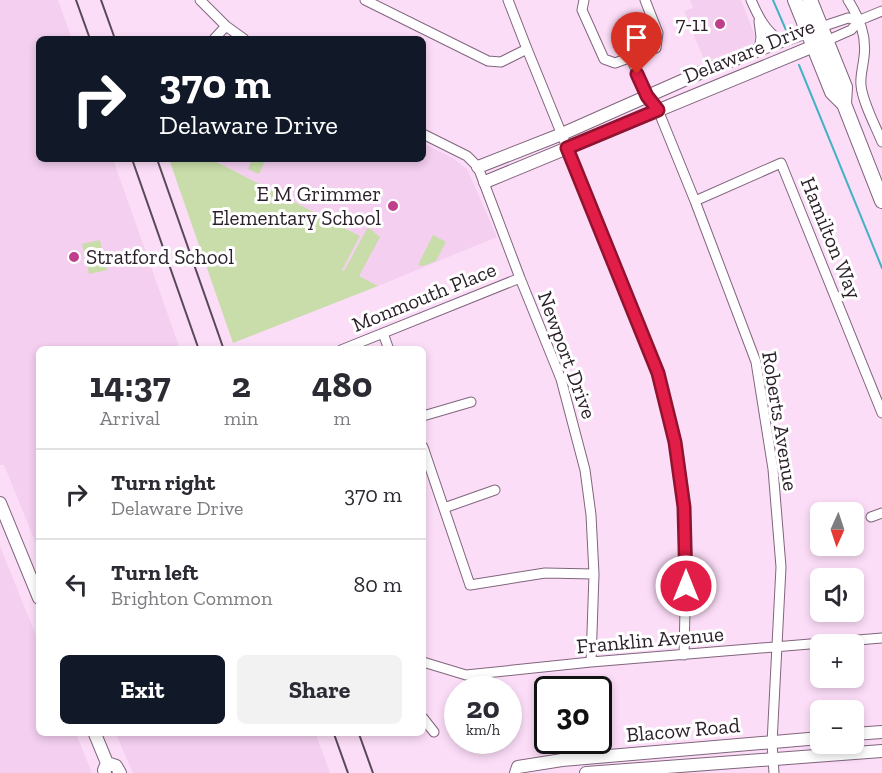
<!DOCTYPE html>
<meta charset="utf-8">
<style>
:root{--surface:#fff;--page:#f2f2f3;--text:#2b2b33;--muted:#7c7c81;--line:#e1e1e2;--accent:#111827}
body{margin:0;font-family:"Zilla Slab",serif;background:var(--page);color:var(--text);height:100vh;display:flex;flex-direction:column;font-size:22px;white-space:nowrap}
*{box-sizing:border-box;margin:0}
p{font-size:20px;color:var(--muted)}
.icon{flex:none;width:33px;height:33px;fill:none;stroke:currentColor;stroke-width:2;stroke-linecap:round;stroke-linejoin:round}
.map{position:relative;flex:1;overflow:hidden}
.drawer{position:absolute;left:36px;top:346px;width:390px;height:390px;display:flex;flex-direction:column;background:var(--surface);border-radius:9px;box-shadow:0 3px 9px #0003}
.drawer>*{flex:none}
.banner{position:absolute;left:36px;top:36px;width:390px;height:126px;border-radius:9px;box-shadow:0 3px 9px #0003;background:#111827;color:#fff;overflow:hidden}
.needle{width:39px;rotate:183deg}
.fabs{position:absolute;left:810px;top:502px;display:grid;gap:12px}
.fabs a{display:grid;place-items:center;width:54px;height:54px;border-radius:9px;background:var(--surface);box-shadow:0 3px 9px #0003;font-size:30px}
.speed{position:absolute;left:444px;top:676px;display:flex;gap:12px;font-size:30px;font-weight:700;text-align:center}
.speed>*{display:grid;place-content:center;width:78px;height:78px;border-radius:50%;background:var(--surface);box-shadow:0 3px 9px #0003;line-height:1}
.speed small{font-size:15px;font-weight:400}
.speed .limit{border:3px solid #111;border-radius:9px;background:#fff;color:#111}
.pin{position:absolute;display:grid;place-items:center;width:51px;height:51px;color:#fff;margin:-62px -26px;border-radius:50% 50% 50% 0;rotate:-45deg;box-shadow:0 0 6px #0007}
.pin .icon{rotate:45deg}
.me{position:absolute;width:66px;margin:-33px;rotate:0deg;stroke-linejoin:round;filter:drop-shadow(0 0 4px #0008)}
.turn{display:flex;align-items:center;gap:21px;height:126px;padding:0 24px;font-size:27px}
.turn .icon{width:78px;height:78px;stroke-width:2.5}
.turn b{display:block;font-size:42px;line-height:51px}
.eta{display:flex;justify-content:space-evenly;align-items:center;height:102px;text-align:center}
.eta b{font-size:36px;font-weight:700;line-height:42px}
.button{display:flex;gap:12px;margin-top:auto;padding:12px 24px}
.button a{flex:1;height:69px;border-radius:9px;background:var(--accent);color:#fff;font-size:24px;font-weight:700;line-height:69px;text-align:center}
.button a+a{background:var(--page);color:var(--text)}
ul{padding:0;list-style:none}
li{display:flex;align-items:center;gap:18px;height:90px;padding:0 24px;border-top:2px solid var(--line)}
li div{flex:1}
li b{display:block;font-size:22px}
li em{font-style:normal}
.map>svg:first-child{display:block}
</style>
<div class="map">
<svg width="882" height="773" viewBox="0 0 882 773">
<rect width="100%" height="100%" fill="#fcddf8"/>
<!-- built -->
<path fill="#f4cff0" d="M0,0H58L72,39H39V159H113L180,349L39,350V551L4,465H0Z
M690,0H741L755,36L753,44L705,62L684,11L693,8Z
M423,143L454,159L467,169L497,237L378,286L359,277L358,279L342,270L360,236L211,159H423Z
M0,546L39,643V734H76L92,773H0Z
M116,734H316L330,773H133Z"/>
<!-- green -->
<path fill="#c8dda9" d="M169,159H211L360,236L342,270L344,271L368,227L380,237L359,276L378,286L233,343Z
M252,159H266L259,174L248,169Z
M433,235L446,242L436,261L423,266L418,265Z
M100,240L107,270L89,274L82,244Z"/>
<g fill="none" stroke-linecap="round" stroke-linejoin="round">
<!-- stream -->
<path stroke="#45b1c5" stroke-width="2" d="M773,0L786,30
M799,65L882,268"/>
<defs>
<path id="street" d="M200,0L226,26L244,39
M365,0L488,61L501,62L527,49
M508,0L527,49L659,373L675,443L684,507L686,563L684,655
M584,0L582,10L604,59L615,63L656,48L658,33L645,0
M751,0C758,16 765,31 781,41
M848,0C859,18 867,35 864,57C863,67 860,76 861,85C862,101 876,127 882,142
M821,27L848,18L860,20
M214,39L226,26
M826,41L851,30L860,20L882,11
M759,50L761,37L759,21
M631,58L647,95L658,110L695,201L756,362L773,469L781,567L772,743L774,773
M423,134L467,156L478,167L520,278L561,379L585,470L591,515L594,574L591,662
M695,201L781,163L882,413
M383,333L389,350
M341,350L520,278
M423,416L471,402
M423,447L470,585L545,573L594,574
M444,508L495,490
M871,517L882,513
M423,662L466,675L591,662L882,638
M423,718L434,732"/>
<path id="secondary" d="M478,167L562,134L702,72L781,41L816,29
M485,182L826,41
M0,503L39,598
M95,734L107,763L104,770L105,773
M854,734L882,732
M107,763L116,766L120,773
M516,773L518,767L562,760L820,738
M586,773L882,751"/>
<path id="primary" d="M795,0L832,92L844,104
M810,0L845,87L844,104L882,201"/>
</defs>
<!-- street casing -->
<use href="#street" stroke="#80657d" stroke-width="11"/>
<!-- secondary casing -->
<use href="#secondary" stroke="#80657d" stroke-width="14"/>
<!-- primary casing -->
<use href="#primary" stroke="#80657d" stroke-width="16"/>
<!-- street -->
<use href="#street" stroke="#fff" stroke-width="9"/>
<!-- secondary -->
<use href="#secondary" stroke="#fff" stroke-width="12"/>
<!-- primary -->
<use href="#primary" stroke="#fff" stroke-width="14"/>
<!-- rail -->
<path stroke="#584957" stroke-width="2" d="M76,0L90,39
M101,0L115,39
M132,159L199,350
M157,159L224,350
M334,734L348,773
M359,734L373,773"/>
</g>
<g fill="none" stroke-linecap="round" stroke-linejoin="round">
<defs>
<path id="route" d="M637,74L647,96L658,110L567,148L658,373L675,442L684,507L686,586"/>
</defs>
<!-- route casing -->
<use href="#route" stroke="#92132f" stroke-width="15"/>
<!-- route -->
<use href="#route" stroke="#e11d48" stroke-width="10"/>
</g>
<!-- markers -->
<g fill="#bf3f8b" stroke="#fff" stroke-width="2">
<circle cx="720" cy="24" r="6"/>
<circle cx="393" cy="206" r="6"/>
<circle cx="74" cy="257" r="6"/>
</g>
<g text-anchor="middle" stroke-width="6" stroke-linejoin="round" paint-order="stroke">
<!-- poi labels -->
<g font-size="21" fill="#2a1f29" stroke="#fff" text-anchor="end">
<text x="708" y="31">7-11</text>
<text x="381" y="201">E M Grimmer<tspan x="381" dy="24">Elementary School</tspan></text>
<text x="86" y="264" text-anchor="start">Stratford School</text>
</g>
<!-- street labels -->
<g font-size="21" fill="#2a1f29" stroke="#fff">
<text transform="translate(749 51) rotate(-22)" y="7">Delaware Drive</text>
<text transform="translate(831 238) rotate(68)" y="7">Hamilton Way</text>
<text transform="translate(424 297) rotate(-22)" y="7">Monmouth Place</text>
<text transform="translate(567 355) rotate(70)" y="7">Newport Drive</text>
<text transform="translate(780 421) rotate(81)" y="7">Roberts Avenue</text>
<text transform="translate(650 640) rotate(-5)" y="7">Franklin Avenue</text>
<text transform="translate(683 730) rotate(-5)" y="7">Blacow Road</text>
</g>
</g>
</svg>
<div class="fabs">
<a><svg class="needle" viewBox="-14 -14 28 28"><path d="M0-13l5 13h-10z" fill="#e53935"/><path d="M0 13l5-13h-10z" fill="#7c7c81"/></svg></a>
<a><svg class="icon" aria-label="sound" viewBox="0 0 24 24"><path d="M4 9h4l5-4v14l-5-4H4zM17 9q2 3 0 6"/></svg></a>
<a>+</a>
<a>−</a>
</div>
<div class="speed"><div>20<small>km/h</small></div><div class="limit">30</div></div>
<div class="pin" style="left:637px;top:74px;background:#d93025"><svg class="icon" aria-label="arrive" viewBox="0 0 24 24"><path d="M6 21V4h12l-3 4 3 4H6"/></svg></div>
<svg class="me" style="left:686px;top:586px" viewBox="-20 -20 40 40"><circle r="17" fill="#e11d48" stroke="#fff" stroke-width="3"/><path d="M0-11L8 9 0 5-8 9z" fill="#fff"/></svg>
<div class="banner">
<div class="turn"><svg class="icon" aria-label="right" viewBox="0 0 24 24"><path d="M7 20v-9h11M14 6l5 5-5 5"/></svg><div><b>370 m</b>Delaware Drive</div></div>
</div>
<section class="drawer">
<div class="eta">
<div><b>14:37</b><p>Arrival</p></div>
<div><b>2</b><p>min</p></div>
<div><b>480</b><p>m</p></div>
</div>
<ul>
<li><svg class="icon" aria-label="right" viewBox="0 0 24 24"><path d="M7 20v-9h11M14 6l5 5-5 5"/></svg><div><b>Turn right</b><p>Delaware Drive</p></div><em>370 m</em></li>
<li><svg class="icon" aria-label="left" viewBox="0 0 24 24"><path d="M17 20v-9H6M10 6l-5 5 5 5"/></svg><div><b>Turn left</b><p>Brighton Common</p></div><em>80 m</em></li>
</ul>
<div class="button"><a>Exit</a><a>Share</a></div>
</section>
</div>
